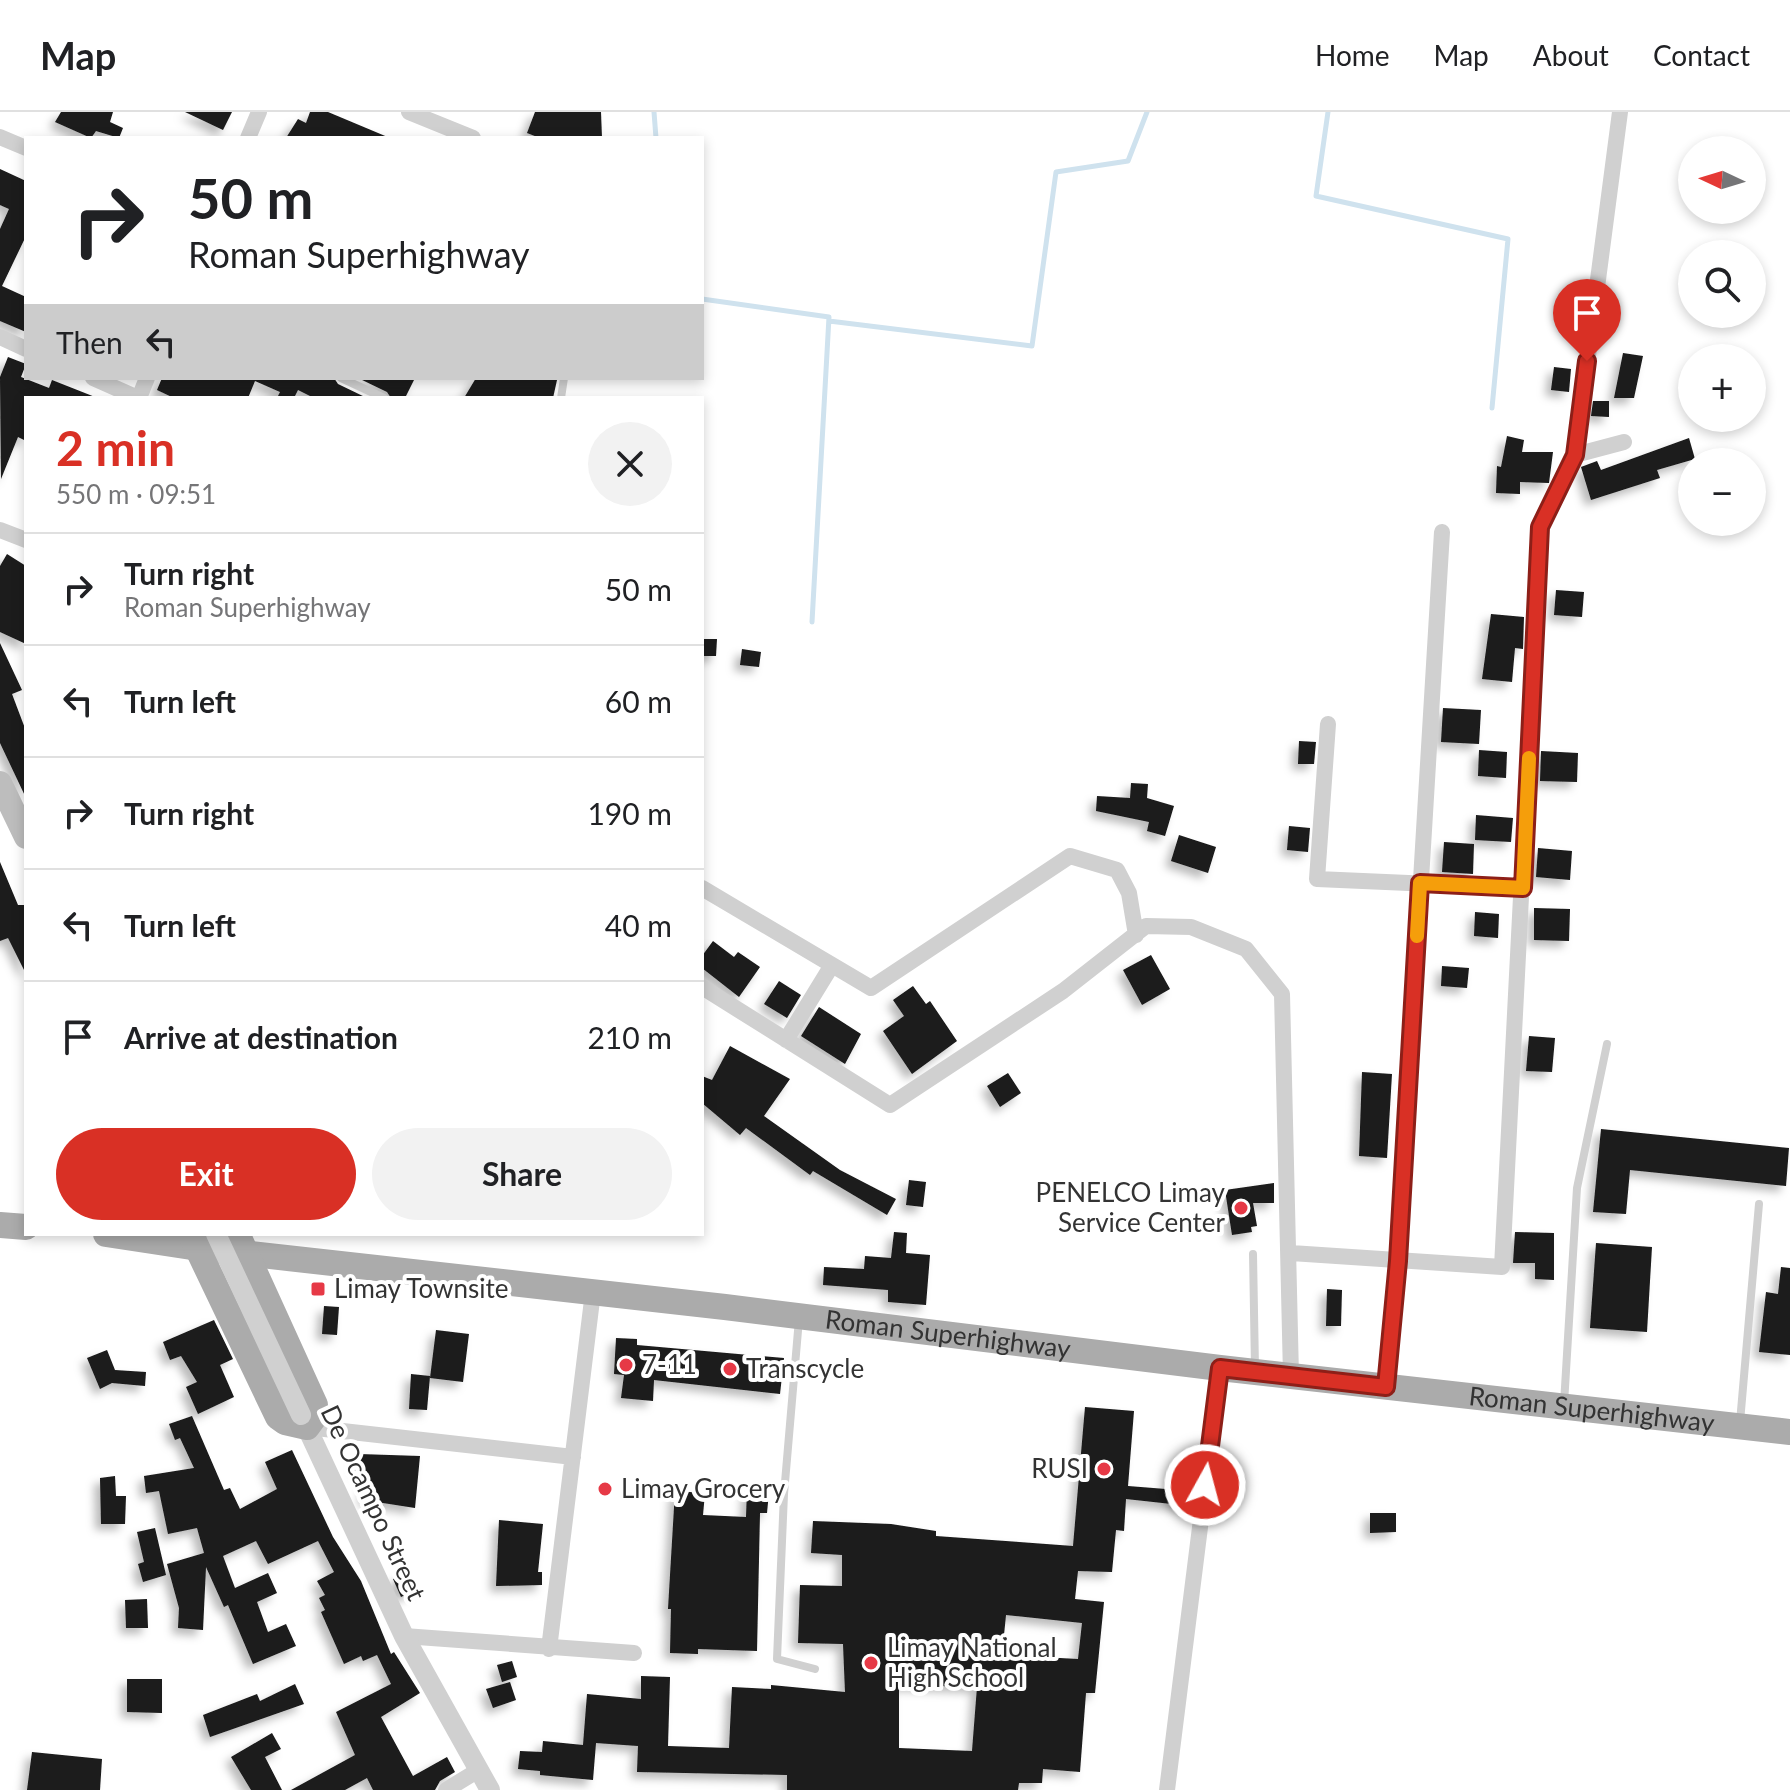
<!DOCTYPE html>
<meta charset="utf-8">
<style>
:root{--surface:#fff;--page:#f2f2f2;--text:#202124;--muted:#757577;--line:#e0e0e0;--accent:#d93025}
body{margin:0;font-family:Lato,sans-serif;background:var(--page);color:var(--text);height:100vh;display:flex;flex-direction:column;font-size:30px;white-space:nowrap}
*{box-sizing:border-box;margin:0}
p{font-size:26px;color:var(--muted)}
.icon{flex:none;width:44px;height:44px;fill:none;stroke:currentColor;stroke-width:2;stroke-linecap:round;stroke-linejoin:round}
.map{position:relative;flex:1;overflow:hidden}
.details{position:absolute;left:24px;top:284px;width:680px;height:840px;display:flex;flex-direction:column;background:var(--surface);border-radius:0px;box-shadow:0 4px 12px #0003}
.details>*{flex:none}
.banner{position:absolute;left:24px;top:24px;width:680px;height:244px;border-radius:0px;box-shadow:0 4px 12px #0003;background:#fff;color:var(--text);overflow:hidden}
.needle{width:52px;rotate:274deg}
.fabs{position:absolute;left:1678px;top:24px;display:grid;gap:16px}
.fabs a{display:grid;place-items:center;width:88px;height:88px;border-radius:50%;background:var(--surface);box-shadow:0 4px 12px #0003;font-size:40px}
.pin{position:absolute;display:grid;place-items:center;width:68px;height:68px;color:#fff;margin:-82px -34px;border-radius:50% 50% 50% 0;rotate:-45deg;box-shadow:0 0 8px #0007}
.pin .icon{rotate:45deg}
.me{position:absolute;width:88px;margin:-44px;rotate:7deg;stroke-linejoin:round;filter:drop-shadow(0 0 6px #0008)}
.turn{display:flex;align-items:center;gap:28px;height:168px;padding:0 32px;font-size:36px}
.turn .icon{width:104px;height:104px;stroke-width:2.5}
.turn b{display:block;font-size:56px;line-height:68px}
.then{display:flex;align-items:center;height:76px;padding:0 32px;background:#0003;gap:16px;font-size:30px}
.round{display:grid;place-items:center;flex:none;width:84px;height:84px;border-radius:42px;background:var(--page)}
.head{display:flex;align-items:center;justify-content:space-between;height:136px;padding:0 32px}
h1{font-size:48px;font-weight:700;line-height:60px;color:var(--accent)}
.cta{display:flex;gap:16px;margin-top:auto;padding:16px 32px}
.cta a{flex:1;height:92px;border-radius:48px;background:var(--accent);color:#fff;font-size:32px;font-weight:700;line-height:92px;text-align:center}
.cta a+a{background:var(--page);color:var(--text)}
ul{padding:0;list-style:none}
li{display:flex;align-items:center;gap:24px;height:112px;padding:0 32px;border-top:2px solid var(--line)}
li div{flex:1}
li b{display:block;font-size:30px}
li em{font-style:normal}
header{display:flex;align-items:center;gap:48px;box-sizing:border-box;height:112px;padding:0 40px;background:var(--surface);border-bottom:2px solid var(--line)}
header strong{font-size:38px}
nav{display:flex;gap:44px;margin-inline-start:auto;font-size:28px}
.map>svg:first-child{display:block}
</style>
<header>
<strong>Map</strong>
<nav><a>Home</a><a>Map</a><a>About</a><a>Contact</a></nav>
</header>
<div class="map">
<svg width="1790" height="1678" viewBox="0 0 1790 1678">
<defs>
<filter id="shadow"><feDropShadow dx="-6" dy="6" stdDeviation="4" flood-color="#0004"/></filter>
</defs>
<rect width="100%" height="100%" fill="#fff"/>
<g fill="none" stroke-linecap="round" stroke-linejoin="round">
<!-- stream -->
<path stroke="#cfe2ee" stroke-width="5" d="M654,0L656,26
M1328,0L1316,84L1508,127L1492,296
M702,187L829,205L812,510
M829,209L1032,234L1056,60L1128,49L1147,0"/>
</g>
<!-- building -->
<path fill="#1a1a1a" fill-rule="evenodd" filter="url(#shadow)" d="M61,0H113L110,10L123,16L119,26L96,19L91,26L55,10Z
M185,0H232L223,18Z
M310,0H328L390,26H286L298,7L306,11Z
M535,0H601L602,26H540L527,21Z
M0,57L26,69V124L2,174L26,185V220L0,209V117L9,97L0,93Z
M1623,241L1643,244L1634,286H1614Z
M8,245L26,252L21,265L49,276L52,268L95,285L26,286V329L18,325L1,367L0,265Z
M1554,255L1571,257L1569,280L1551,278Z
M162,266H334L338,272L367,286H314L298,278L294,286H277L280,280L255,269L248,286H174L157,278Z
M358,266H415L405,286H391L387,280Z
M476,266H552L557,268L553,286H464Z
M1593,289H1609V305L1591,304Z
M1507,324L1524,328L1522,340H1553L1549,371L1520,370V382L1496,381L1497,354L1501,355Z
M1689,326L1695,347L1657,358L1660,366L1591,388L1581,355L1597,349L1601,358Z
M7,442L26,454V532L0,520V454Z
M1556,478L1584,480L1582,505L1554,503Z
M1491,502L1524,505L1523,537L1515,536L1512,570L1482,567Z
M702,527H717L716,544H702Z
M0,531L22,578L12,582L26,619V686L0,631Z
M742,537L761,540L759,555L740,553Z
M1443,596L1481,598L1479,632L1441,630Z
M1299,629L1316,630L1314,652H1298Z
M1479,638L1507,640L1506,666L1478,664Z
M1541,639L1578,641L1577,670L1540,669Z
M1131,671L1148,672L1147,686L1174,694L1165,724L1147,719L1149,710L1096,699L1097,684L1130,686Z
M1476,703L1513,706L1511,730L1475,728Z
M1289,714L1310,716L1308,740L1287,738Z
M1179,723L1216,735L1208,761L1171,749Z
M1444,730L1474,732L1473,762L1442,760Z
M1538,736L1572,739L1570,768L1536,765Z
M0,750L18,793H26V862L8,826L0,829Z
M1534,796L1570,797L1569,829L1534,828Z
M1475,800L1499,802L1498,826L1474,824Z
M713,829L734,845L738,840L760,855L739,885L702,856V844Z
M1151,843L1170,877L1142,893L1123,858Z
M1442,854L1469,856L1467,876L1441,874Z
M779,869L801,883L787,906L764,892Z
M913,874L926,892L930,889L957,929L912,962L883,919L904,904L893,888Z
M819,895L861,922L845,952L801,924Z
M1529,924L1555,926L1552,960L1526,959Z
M730,934L790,967L764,1004L840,1058L896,1087L887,1103L813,1059L810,1063L746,1016L740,1023L702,991V964L712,968Z
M1362,960L1392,962L1387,1046L1359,1044Z
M1008,961L1021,981L1000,995L987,974Z
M1601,1017L1789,1036L1786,1074L1630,1058L1626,1102L1593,1100Z
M909,1068L926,1070L923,1095L906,1093Z
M1274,1071V1091H1253L1257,1114L1251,1115L1252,1120L1232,1123L1225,1078Z
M894,1120L907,1121L906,1141L930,1143L926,1193L888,1190V1178L823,1173L824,1155L864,1157L865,1144L891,1146Z
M1515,1120L1554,1121V1168L1535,1167V1151H1513Z
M1596,1131L1652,1135L1647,1220L1590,1216Z
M1781,1155L1790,1156V1243L1759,1240L1766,1180L1778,1182Z
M1327,1177L1342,1178L1341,1214H1326Z
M324,1194L339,1195L337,1223L322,1222Z
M214,1208L233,1247L220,1253L234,1285L198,1302L186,1275L197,1270L181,1244L170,1248L163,1230Z
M436,1218L469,1222L463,1270L430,1266Z
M616,1226L637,1227V1233L784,1246L780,1282L654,1268L653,1289L621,1286L624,1263L614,1262Z
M107,1238L115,1258L146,1260L145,1274L112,1271L100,1277L87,1246Z
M411,1262L430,1264L427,1298L409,1297Z
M1085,1295L1134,1299L1128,1374L1191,1379L1190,1394L1126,1387L1124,1419L1116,1418L1112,1460L1078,1459L1075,1487L1104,1490L1095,1581H1086L1080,1660L1043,1657L1042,1671H1019L1018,1678H787V1663L637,1660L638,1634L596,1631L593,1668L540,1663V1659L518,1657L520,1639L542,1640L543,1629L583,1633L587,1582L641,1587V1564L670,1565L668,1634L729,1636L732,1575L771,1577V1573L845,1580L843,1532L798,1531L800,1473L842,1474V1443L811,1441L813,1409L891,1412L936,1419V1424L1073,1434ZM1006,1503L1082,1511L1078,1547L1002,1543ZM899,1573L977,1575L972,1639L899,1636Z
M192,1304L224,1378L230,1376L240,1397L277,1377L265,1350L292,1338L333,1425L361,1469L391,1542L394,1540L420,1581L381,1605L413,1664L447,1645L455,1660L440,1669L435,1678H373L367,1666L345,1678H291L355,1643L336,1600L391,1572L377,1543L363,1549L361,1544L344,1552L321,1500L325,1498L319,1486L325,1483L317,1469L334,1460L318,1429L268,1452L256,1429L223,1444L235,1476L268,1461L277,1481L257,1490L268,1520L286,1512L296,1534L253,1552L228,1493L224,1495L206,1455L203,1518L178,1516L179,1496L167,1452L204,1441L197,1416L168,1422L159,1379L146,1381L144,1364L194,1356L180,1326L175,1328L169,1312Z
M359,1342L420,1344L415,1396L364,1388L367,1359L358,1358Z
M115,1364L116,1384H126L125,1412H101L100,1366Z
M747,1378L769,1380L767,1401H760L757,1539L698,1537V1542L670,1541L671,1497H668L675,1379L705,1381L703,1403L746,1405Z
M1370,1401H1396V1420L1370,1421Z
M499,1408L543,1412L538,1460H542V1473L496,1474Z
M155,1416L166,1463L143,1470L138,1452L144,1450L137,1420Z
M411,1460L418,1477L401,1485L393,1467Z
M147,1487L148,1516H126L125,1488Z
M512,1549L517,1565L502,1570L497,1553Z
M127,1567H162V1601L127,1600Z
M510,1570L516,1588L493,1596L486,1577Z
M295,1572L304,1592L210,1625L203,1603L257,1582L260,1589Z
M272,1621L281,1637L265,1645L282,1678H251L231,1645Z
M32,1640L102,1647L100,1678H27Z"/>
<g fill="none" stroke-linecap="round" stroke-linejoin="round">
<!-- service -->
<path stroke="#d0d0d0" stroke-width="8" d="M341,266L384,286
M561,286L564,266
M1253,1142L1255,1256
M799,1207L784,1382L777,1547L815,1557
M1564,1292L1577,1076L1607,932
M1740,1310L1759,1092"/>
<!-- minor -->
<path stroke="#d0d0d0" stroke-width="16" d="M409,0L473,26
M0,25L26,36
M248,26L259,0
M0,225L26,237
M93,266L138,286
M139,286L147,266
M1575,343L1624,330
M0,418L26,428
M1328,612L1317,767L1523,776
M702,776L871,876L1070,744L1117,758L1129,781L1136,823
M702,875L890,993L1063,879L1146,814L1191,815L1246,837L1282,882L1291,1264
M786,928L832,853
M1291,1141L1502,1155L1540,415L1575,343L1620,0
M1386,1275L1398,1149L1442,420
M307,1315L573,1345
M404,1524L634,1541
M549,1537L593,1180
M446,1678L477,1659
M1167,1678L1220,1256"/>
<!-- tertiary -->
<path stroke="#d0d0d0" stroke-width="20" d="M301,1303L404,1524L490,1678"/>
<!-- secondary -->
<path stroke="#bdbdbd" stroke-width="24" d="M0,671L26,725"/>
<!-- primary -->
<g stroke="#ababab" stroke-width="26">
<path d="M0,1113L26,1115"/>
<path id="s1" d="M106,1122L198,1136L725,1195L1220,1256L1790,1320"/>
<path d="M192,1125L278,1305L285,1310L307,1315L315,1304V1293L240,1128"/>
</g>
<!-- tertiary-bridge -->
<path stroke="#d0d0d0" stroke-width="20" d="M216,1122L301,1303"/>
</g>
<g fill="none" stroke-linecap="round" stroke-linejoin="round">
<defs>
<path id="route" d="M1205,1373L1220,1256L1386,1275L1398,1149L1420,771L1523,776L1540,415L1575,343L1587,249"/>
</defs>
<!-- route casing -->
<use href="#route" stroke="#8d1f18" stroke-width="20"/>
<!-- route -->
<use href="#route" stroke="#d93025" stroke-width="14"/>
<!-- slow -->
<path stroke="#f59e0b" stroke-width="14" d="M1417,824L1420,771L1523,776L1529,646"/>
</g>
<!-- markers -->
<g fill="#e63946" stroke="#fff" stroke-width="3">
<circle cx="1241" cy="1096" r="8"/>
<rect x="310" y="1169" width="16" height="16" rx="4"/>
<circle cx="626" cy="1253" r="8"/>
<circle cx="730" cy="1257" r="8"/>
<circle cx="1104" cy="1357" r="8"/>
<circle cx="605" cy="1377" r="8"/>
<circle cx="871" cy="1551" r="8"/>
</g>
<g text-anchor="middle" stroke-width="8" stroke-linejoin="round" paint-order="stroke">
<!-- poi labels -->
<g font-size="26" fill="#333" stroke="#fff" text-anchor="start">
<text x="1225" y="1090" text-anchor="end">PENELCO Limay<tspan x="1225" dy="30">Service Center</tspan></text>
<text x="334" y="1186">Limay Townsite</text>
<text x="642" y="1262">7-11</text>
<text x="746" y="1266">Transcycle</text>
<text x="1088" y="1366" text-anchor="end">RUSI</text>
<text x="621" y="1386">Limay Grocery</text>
<text x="887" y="1545">Limay National<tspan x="887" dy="30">High School</tspan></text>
</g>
<!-- street labels -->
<g font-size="26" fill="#333" stroke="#fff">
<text dy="9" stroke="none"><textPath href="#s1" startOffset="848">Roman Superhighway</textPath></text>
<text dy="9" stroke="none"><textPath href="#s1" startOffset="1496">Roman Superhighway</textPath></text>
<text transform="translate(373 1391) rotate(65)" y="9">De Ocampo Street</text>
</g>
</g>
</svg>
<div class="fabs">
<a><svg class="needle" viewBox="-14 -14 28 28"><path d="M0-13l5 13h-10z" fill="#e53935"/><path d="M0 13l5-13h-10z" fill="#757577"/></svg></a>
<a><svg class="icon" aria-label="search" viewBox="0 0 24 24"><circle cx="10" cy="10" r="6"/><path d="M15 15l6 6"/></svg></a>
<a>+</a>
<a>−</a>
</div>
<div class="pin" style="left:1587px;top:249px;background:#d93025"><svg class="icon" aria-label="arrive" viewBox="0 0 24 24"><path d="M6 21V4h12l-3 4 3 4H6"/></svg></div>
<svg class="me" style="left:1205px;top:1373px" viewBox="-20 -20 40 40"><circle r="17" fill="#d93025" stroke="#fff" stroke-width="3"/><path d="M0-11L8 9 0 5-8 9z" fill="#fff"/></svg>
<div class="banner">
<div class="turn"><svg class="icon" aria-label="right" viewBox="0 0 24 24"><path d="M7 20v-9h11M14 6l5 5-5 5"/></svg><div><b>50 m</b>Roman Superhighway</div></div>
<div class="then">Then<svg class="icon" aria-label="left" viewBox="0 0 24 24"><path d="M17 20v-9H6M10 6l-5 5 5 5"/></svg></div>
</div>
<section class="details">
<div class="head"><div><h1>2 min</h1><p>550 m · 09:51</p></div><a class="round"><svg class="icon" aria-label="close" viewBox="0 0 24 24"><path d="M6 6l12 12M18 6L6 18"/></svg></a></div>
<ul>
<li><svg class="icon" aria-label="right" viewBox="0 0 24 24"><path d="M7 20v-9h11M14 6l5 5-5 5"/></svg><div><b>Turn right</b><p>Roman Superhighway</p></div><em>50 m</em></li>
<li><svg class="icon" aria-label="left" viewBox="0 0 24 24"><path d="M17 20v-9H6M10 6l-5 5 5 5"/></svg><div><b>Turn left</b></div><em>60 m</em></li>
<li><svg class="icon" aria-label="right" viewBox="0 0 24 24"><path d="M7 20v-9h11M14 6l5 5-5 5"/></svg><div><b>Turn right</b></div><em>190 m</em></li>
<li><svg class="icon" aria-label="left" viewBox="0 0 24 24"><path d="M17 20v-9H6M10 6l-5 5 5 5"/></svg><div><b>Turn left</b></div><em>40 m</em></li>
<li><svg class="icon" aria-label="arrive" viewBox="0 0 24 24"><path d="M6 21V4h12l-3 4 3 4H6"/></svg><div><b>Arrive at destination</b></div><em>210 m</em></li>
</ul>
<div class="cta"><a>Exit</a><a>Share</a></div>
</section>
</div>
